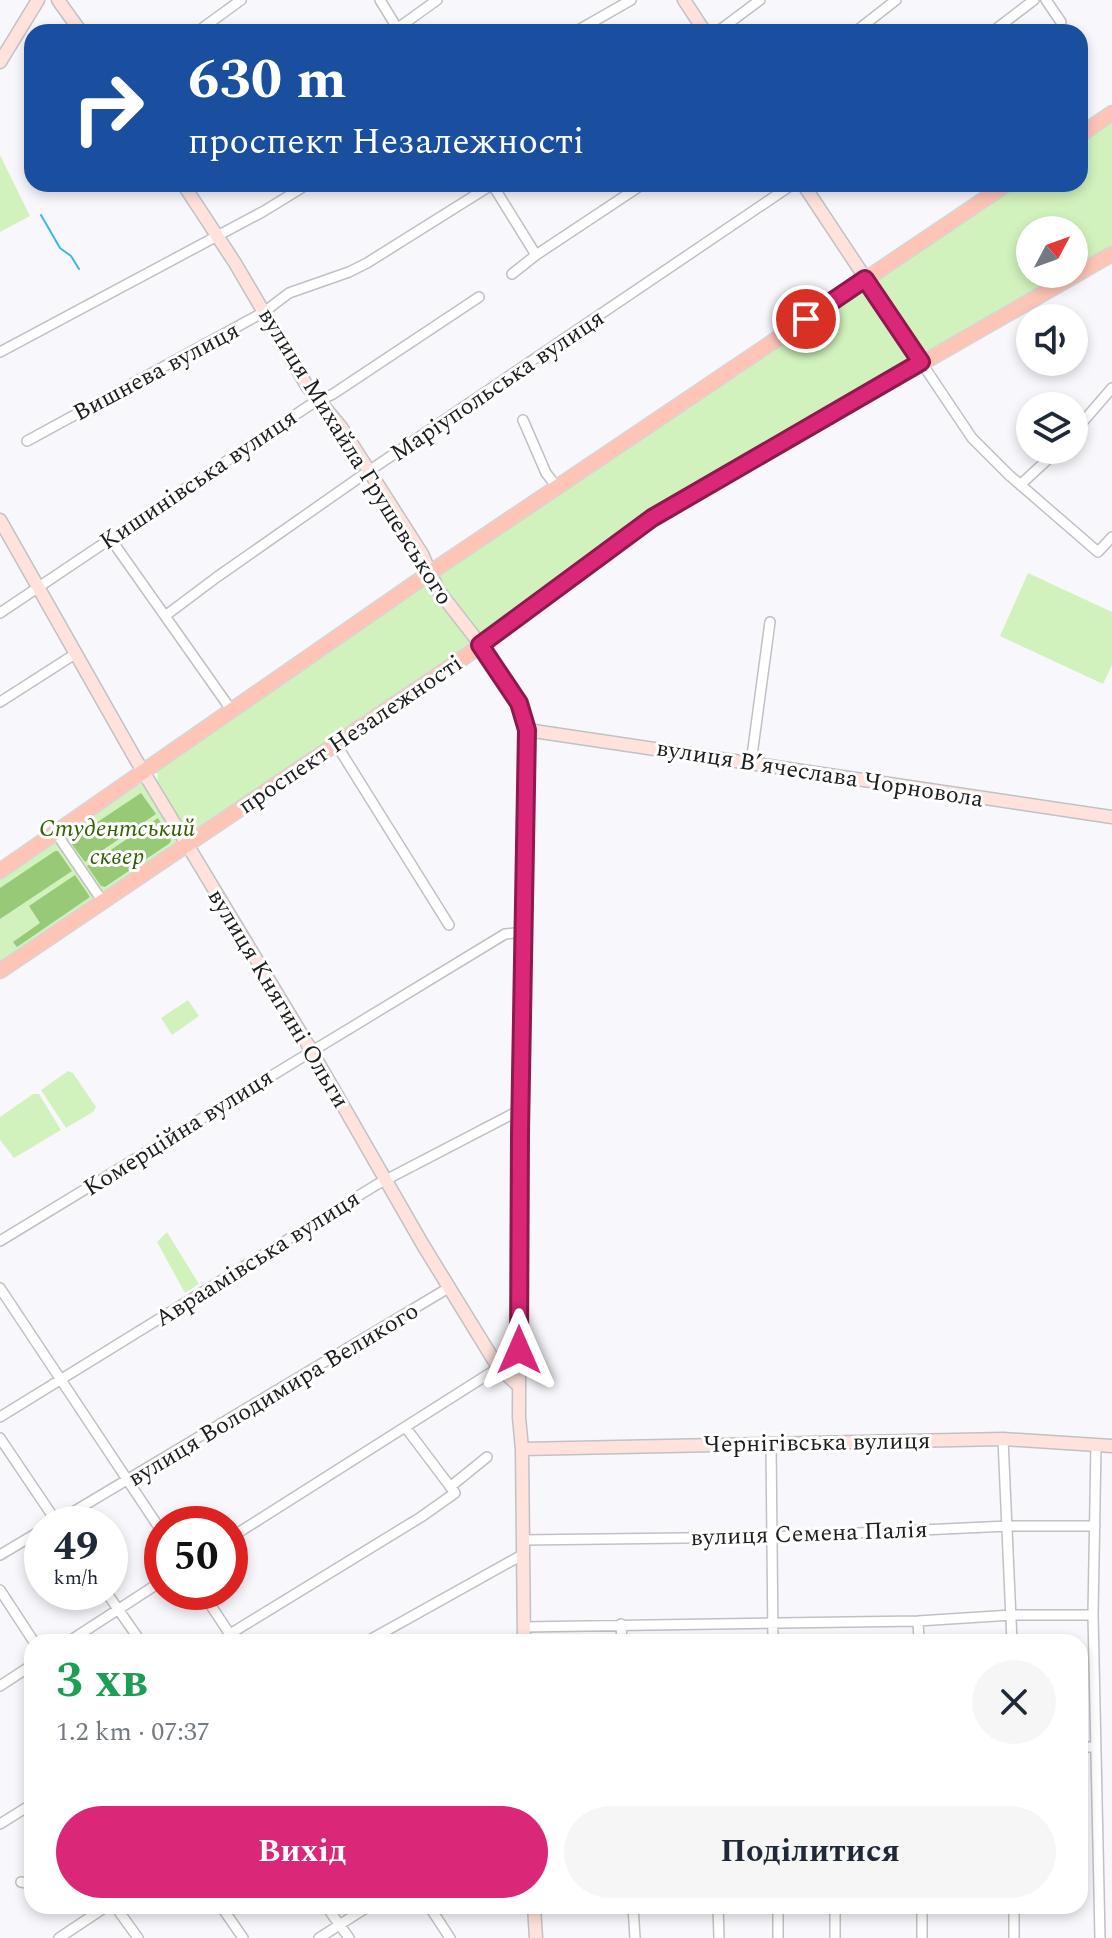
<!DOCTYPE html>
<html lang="uk">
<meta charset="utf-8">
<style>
:root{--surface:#fff;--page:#f6f6f7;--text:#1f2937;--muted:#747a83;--accent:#db2777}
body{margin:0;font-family:Spectral,serif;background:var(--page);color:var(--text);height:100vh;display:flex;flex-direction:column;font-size:30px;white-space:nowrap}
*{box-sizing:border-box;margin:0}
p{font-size:26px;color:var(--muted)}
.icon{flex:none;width:44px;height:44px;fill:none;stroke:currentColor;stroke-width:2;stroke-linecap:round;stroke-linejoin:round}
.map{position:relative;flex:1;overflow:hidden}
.drawer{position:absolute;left:24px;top:1634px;width:1064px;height:280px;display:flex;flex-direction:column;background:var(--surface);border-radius:24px;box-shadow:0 4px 12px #0003}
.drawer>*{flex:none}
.guide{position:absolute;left:24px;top:24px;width:1064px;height:168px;border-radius:24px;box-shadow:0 4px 12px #0003;background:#1a4fa0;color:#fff;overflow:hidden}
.needle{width:52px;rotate:49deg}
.controls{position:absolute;left:1016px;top:216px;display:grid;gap:16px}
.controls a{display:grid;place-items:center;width:72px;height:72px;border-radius:50%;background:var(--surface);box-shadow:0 4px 12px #0003;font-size:40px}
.speed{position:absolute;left:24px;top:1506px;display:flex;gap:16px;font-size:40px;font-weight:700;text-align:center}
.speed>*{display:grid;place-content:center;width:104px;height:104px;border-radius:50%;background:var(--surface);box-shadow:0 4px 12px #0003;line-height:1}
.speed small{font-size:20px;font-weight:400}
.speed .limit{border:12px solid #d22;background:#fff;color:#111}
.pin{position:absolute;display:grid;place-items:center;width:68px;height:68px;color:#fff;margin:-34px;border:4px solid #fff;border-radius:50%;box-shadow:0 2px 8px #0007}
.me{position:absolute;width:88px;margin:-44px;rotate:0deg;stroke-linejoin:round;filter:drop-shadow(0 0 6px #0008)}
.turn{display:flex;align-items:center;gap:28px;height:168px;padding:0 32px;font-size:36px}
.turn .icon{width:104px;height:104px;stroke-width:2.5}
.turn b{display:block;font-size:56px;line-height:68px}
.round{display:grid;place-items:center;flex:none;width:84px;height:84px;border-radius:42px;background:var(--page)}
.headline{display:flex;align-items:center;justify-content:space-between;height:136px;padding:0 32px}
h1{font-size:48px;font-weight:700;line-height:60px;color:#1e9e55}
.action{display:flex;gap:16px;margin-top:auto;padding:16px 32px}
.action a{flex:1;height:92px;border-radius:48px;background:var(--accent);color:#fff;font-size:32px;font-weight:700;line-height:92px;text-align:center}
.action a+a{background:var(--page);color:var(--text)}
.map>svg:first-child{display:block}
</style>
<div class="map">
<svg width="1112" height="1938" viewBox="0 0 1112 1938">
<rect width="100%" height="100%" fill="#f8f8fc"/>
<!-- green -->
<path fill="#d1f2bd" d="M1112,117V249L1074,270V230H1030V274H1068L930,351L918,348L877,278L1012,184H1080V139Z
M0,155L30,216L0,232Z
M865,286L910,355L907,364L680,494L484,635H480L438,583L439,575Z
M1028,573L1112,612V665L1103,684L1000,636Z
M422,585H427L432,590L469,640L468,646L188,836L158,786L157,771Z
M142,783L179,842L106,892L100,890L64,835Z
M54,841L58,842L95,900L3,962H0V877Z
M188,1000L199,1016L172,1035L161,1018Z
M68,1071L73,1073L96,1107L93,1112L66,1128L41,1090Z
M33,1094H39L61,1130L14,1158L0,1140V1117Z
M167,1232L199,1284L185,1293L157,1242Z"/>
<!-- forest -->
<path fill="#98c977" d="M141,793L156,814L85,862L71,843L72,839Z
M158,818L171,840L170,843L105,887L101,886L87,866Z
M55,851H58L72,871L0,919V888Z
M75,875L90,897L17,947L13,942L40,923L29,906Z"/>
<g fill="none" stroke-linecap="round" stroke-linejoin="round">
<!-- stream -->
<path stroke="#3cb8e3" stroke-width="2" d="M41,215L60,248L71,256L79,269"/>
<defs>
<path id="street" d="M380,0L399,31
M1046,0L1061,22
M398,28L437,0
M197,32L241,0
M575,32L631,0
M717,32L760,0
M855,32L896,0
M992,32L1034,0
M492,184L536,255
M512,274L536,255L643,184
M0,352L264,211L308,184
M921,362L972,438L1009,475L1098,552L1112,537
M523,420L546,473L557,487
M1074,432L1112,388
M27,441L264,312L289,293L349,272L367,263L493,184
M1020,485L1058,450
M110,538L232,711
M0,613L310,405L333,394L479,297
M165,616L217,577L360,477L793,184
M0,702L75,654
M336,744L449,925
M751,763L770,622
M56,833L103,902
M0,1241L505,934L523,932
M0,1288L162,1532
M0,1417L376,1185L520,1110
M0,1438L58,1524
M1003,1439L1012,1642
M771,1443L773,1642
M1096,1445L1093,1615L1100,1938
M450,1487L487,1457
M53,1524L450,1287
M230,1538L509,1361L519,1350
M522,1540L772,1537L1008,1526H1095
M0,1555L42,1530
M0,1590L34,1642
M106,1592L141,1642
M202,1592L235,1642
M918,1621L919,1642
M621,1624L622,1642
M523,1627L918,1621L1012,1615H1093
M230,1634L421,1517L455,1493L406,1428
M68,1642L162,1581
M366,1642L522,1555
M0,1686L32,1665
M1080,1747H1096
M0,1824L32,1804
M21,1882L32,1884
M115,1906L138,1938
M221,1906L243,1938
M326,1906L349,1938
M429,1906L450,1938
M633,1906L635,1938
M718,1906L719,1938
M778,1906V1938
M835,1906V1938
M922,1906V1938
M1014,1906V1938
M59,1938L107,1906
M319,1938L369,1906"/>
<path id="secondary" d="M58,0L81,32
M684,0L705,32
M0,62L38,0
M183,184L235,263L307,386L341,427L422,554L438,590L473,635L519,703L526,723L520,1133L519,1417L522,1449L524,1642
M803,184L921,362
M0,520L135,758L311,1050L423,1245L498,1367L519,1386
M527,730L1112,817
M522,1449L1003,1439L1112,1446
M534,1906L536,1938"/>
<path id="primary" d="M1080,135L1112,113
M0,871L431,572L1007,184
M0,971L466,656L652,518L1112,254"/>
</defs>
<!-- street casing -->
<use href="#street" stroke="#c1c1c5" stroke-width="12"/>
<!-- secondary casing -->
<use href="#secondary" stroke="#c1c1c5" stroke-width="15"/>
<!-- primary casing -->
<use href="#primary" stroke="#d6d6d6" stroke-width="17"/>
<!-- street -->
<use href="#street" stroke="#fff" stroke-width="9"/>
<!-- secondary -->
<use href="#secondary" stroke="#fee2db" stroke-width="12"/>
<!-- primary -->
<use href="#primary" stroke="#fec5b6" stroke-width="14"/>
</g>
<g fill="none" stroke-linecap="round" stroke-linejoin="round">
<defs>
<path id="route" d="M519,1350L520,1133L527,730L519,703L480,645L652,518L921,362L865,279L806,319"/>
</defs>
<!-- route casing -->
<use href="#route" stroke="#8e194d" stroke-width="20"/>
<!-- route -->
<use href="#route" stroke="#db2777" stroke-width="14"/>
</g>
<g text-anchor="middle" stroke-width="6" stroke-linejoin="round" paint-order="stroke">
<!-- street labels -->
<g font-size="24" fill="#1d1d1e" stroke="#fff">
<text transform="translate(156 371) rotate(-28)" y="8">Вишнева вулиця</text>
<text transform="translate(497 385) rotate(-34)" y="8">Маріупольська вулиця</text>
<text transform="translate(356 456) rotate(58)" y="8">вулиця Михайла Грушевського</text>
<text transform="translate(198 479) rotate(-34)" y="8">Кишинівська вулиця</text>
<text transform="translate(350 734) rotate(-34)" y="8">проспект Незалежності</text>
<text transform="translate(820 773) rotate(9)" y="8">вулиця Вʼячеслава Чорновола</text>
<text transform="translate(279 998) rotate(59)" y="8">вулиця Княгині Ольги</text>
<text transform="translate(178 1132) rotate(-32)" y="8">Комерційна вулиця</text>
<text transform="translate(257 1258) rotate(-32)" y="8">Авраамівська вулиця</text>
<text transform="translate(273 1394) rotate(-31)" y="8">вулиця Володимира Великого</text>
<text transform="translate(817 1442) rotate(-1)" y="8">Чернігівська вулиця</text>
<text transform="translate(809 1533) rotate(-2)" y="8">вулиця Семена Палія</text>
</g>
<!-- park labels -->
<g font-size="24" font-style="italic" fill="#325e03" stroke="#fff">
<text x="117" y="836">Студентський<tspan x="117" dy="28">сквер</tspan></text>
</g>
</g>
</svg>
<div class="controls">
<a><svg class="needle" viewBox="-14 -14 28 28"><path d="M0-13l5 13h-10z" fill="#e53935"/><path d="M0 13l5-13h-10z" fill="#747a83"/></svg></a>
<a><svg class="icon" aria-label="sound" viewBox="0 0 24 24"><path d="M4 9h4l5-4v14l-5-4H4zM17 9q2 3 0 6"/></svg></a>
<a><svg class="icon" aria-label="layers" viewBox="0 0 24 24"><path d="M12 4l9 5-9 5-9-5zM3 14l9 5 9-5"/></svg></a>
</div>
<div class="speed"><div>49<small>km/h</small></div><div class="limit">50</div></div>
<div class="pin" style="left:806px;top:319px;background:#d93025"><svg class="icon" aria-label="arrive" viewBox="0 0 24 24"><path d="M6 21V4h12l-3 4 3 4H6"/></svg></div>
<svg class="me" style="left:519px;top:1350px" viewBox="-20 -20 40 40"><path d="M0-17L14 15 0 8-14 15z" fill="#db2777" stroke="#fff" stroke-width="4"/></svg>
<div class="guide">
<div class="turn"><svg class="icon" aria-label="right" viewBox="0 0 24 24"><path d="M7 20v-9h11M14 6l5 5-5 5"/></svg><div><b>630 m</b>проспект Незалежності</div></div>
</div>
<section class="drawer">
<div class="headline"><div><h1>3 хв</h1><p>1.2 km · 07:37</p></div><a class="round"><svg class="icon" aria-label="close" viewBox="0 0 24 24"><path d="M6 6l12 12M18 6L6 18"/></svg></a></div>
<div class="action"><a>Вихід</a><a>Поділитися</a></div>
</section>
</div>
